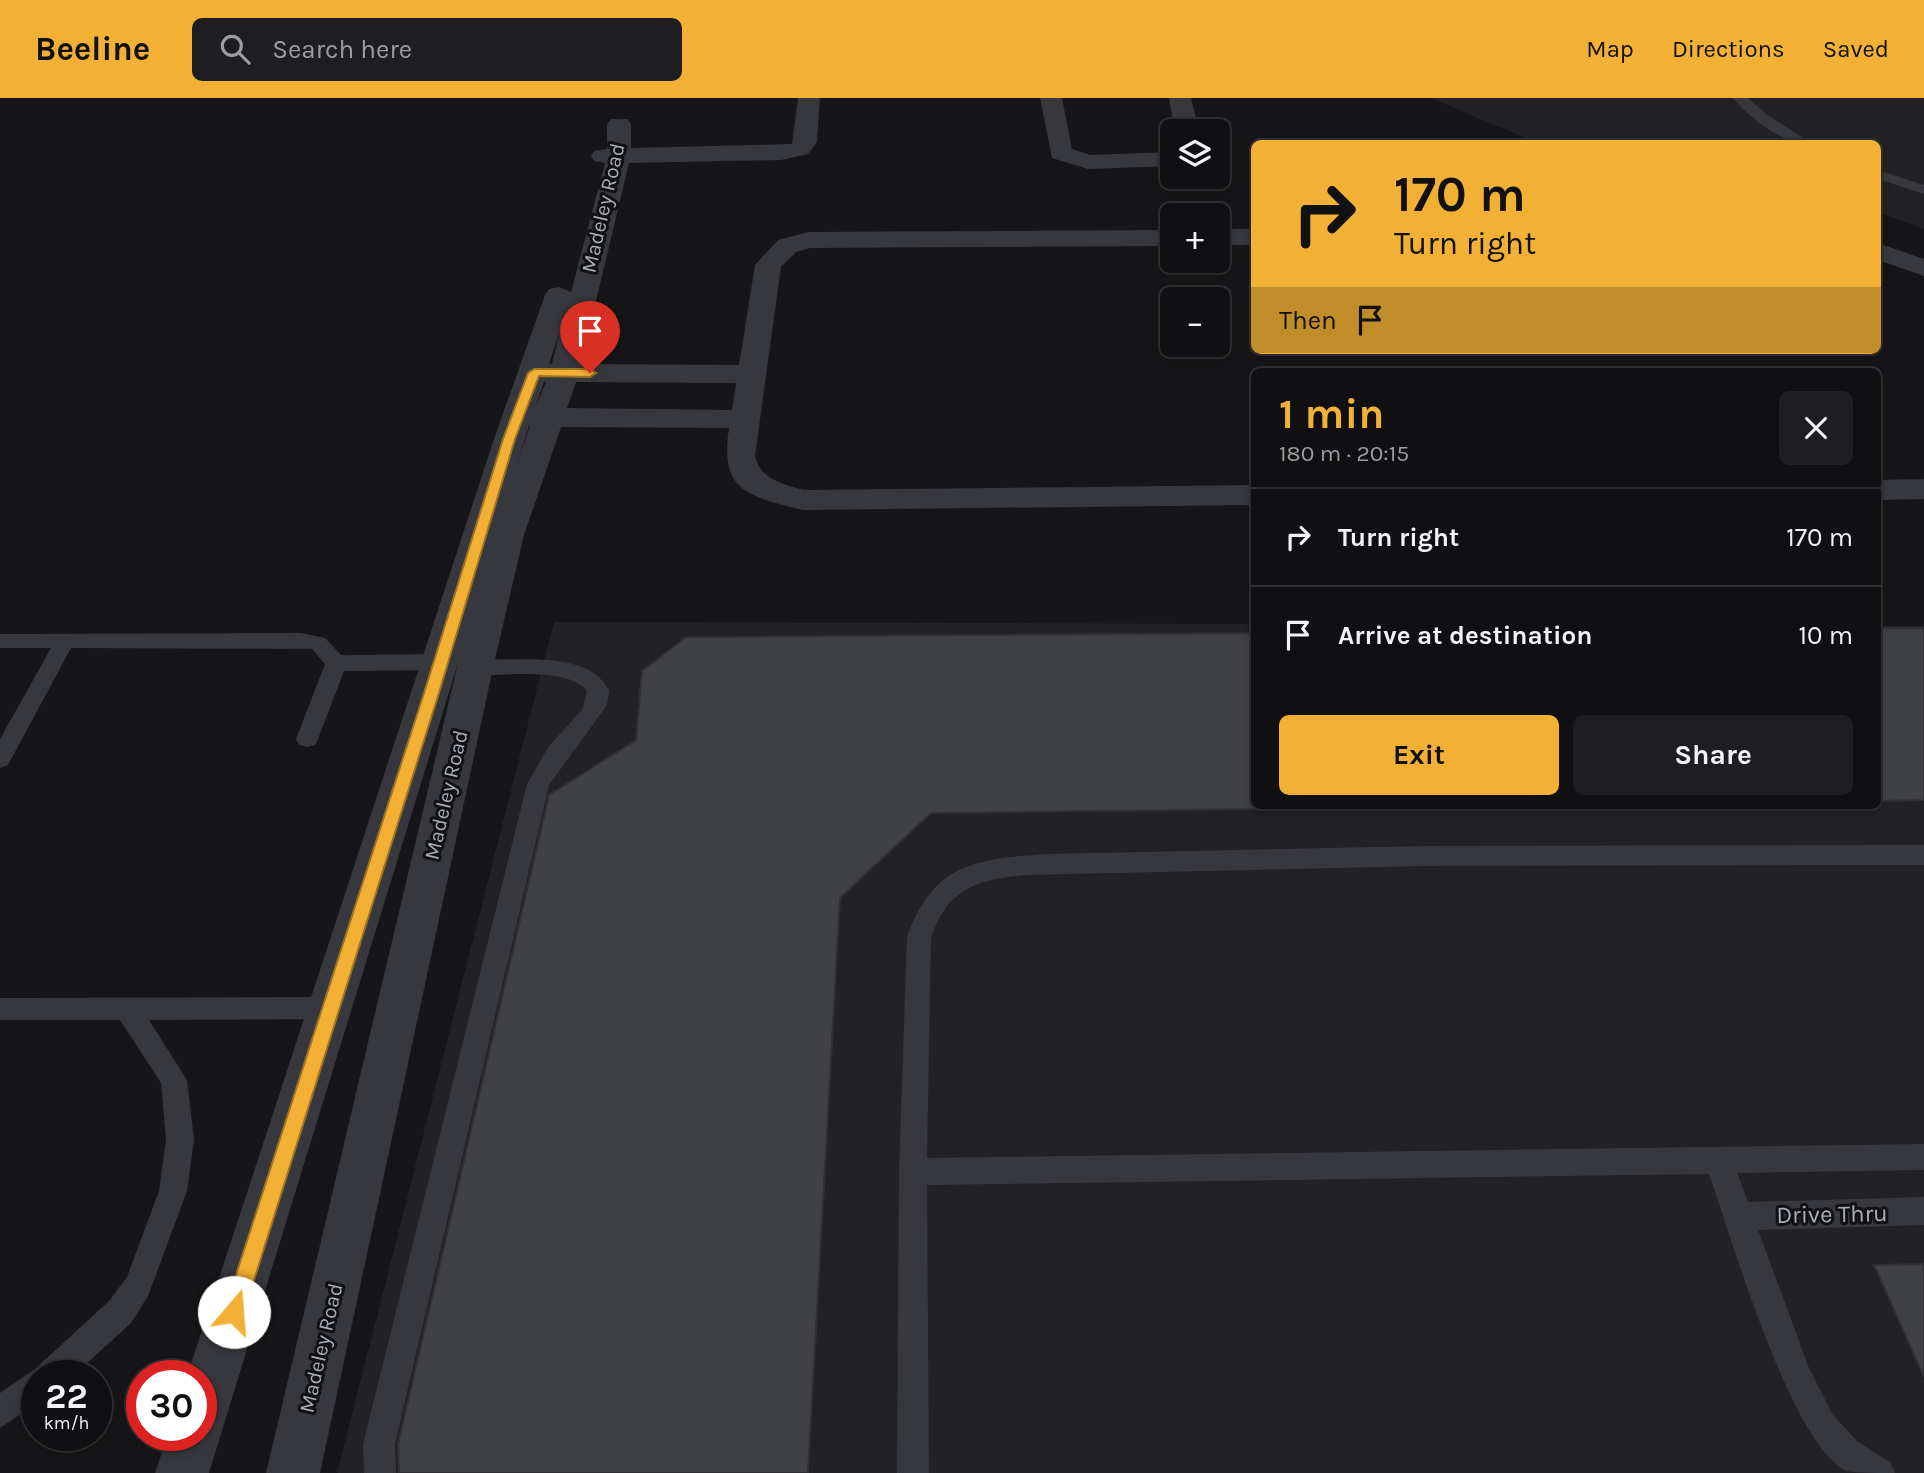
<!DOCTYPE html>
<meta charset="utf-8">
<style>
:root{--surface:#101012;--page:#1e1e20;--text:#f1f3f6;--muted:#9c9d9f;--line:#303032;--accent:#f2b134}
body{margin:0;font-family:Karla,sans-serif;background:var(--page);color:var(--text);height:100vh;display:flex;flex-direction:column;font-size:26px;white-space:nowrap}
*{box-sizing:border-box;margin:0}
p{font-size:23px;color:var(--muted)}
.icon{flex:none;width:38px;height:38px;fill:none;stroke:currentColor;stroke-width:2;stroke-linecap:round;stroke-linejoin:round}
.map{position:relative;flex:1;overflow:hidden}
.drawer{position:absolute;left:1251px;top:270px;width:630px;height:441px;display:flex;flex-direction:column;background:var(--surface);border-radius:10px;box-shadow:0 4px 10px #0003,0 0 0 2px var(--line)}
.drawer>*{flex:none}
.top-card{position:absolute;left:1251px;top:42px;width:630px;height:214px;border-radius:10px;box-shadow:0 4px 10px #0003,0 0 0 2px var(--line);background:#f2b134;color:#111;overflow:hidden}
.tools{position:absolute;left:1160px;top:21px;display:grid;gap:14px}
.tools a{display:grid;place-items:center;width:70px;height:70px;border-radius:10px;background:var(--surface);box-shadow:0 4px 10px #0003,0 0 0 2px var(--line);font-size:35px}
.speed{position:absolute;left:21px;top:1262px;display:flex;gap:14px;font-size:35px;font-weight:700;text-align:center}
.speed>*{display:grid;place-content:center;width:91px;height:91px;border-radius:50%;background:var(--surface);box-shadow:0 4px 10px #0003,0 0 0 2px var(--line);line-height:1}
.speed small{font-size:18px;font-weight:400}
.speed .limit{border:10px solid #d22;background:#fff;color:#111}
.pin{position:absolute;display:grid;place-items:center;width:60px;height:60px;color:#fff;margin:-72px -30px;border-radius:50% 50% 50% 0;rotate:-45deg;box-shadow:0 0 7px #0007}
.pin .icon{rotate:45deg}
.me{position:absolute;width:77px;margin:-38px;rotate:18deg;stroke-linejoin:round;filter:drop-shadow(0 0 5px #0008)}
.turn{display:flex;align-items:center;gap:24px;height:147px;padding:0 28px;font-size:32px}
.turn .icon{width:91px;height:91px;stroke-width:2.5}
.turn b{display:block;font-size:49px;line-height:60px}
.then{display:flex;align-items:center;height:66px;padding:0 28px;background:#0003;gap:14px;font-size:26px}
.round{display:grid;place-items:center;flex:none;width:74px;height:74px;border-radius:10px;background:var(--page)}
.overview{display:flex;align-items:center;justify-content:space-between;height:119px;padding:0 28px}
h1{font-size:42px;font-weight:700;line-height:52px;color:var(--accent)}
.action{display:flex;gap:14px;margin-top:auto;padding:14px 28px}
.action a{flex:1;height:80px;border-radius:10px;background:var(--accent);color:#111;font-size:28px;font-weight:700;line-height:80px;text-align:center}
.action a+a{background:var(--page);color:var(--text)}
ul{padding:0;list-style:none}
li{display:flex;align-items:center;gap:21px;height:98px;padding:0 28px;border-top:2px solid var(--line)}
li div{flex:1}
li b{display:block;font-size:26px}
li em{font-style:normal}
header{display:flex;align-items:center;gap:42px;box-sizing:border-box;height:98px;padding:0 35px;background:var(--accent);color:#111}
header strong{font-size:33px}
nav{display:flex;gap:38px;margin-inline-start:auto;font-size:24px}
.search{width:490px;height:63px;background:var(--page);display:flex;align-items:center;gap:18px;box-sizing:border-box;padding:0 24px;border-radius:10px;color:var(--muted);font-size:26px}
.map>svg:first-child{display:block}
</style>
<header>
<strong>Beeline</strong>
<div class="search"><svg class="icon" aria-label="search" viewBox="0 0 24 24"><circle cx="10" cy="10" r="6"/><path d="M15 15l6 6"/></svg>Search here</div>
<nav><a>Map</a><a>Directions</a><a>Saved</a></nav>
</header>
<div class="map">
<svg width="1924" height="1375" viewBox="0 0 1924 1375">
<rect width="100%" height="100%" fill="#161618"/>
<!-- built -->
<path fill="#222225" d="M1431,0H1924V131L1878,114V46L1537,45Z
M554,524L1255,526V707H1878V528H1924V1375H337Z"/>
<!-- building -->
<path fill="#404145" stroke="#303034" stroke-width="2" d="M1878,530H1924V702L1878,703Z
M1255,535V711L931,715L840,800L808,1375H399L398,1346L549,697L636,642L642,573L686,539Z
M1924,1166V1279L1874,1167Z"/>
<g fill="none" stroke-linecap="round" stroke-linejoin="round">
<!-- service -->
<path fill="#37383d" fill-rule="evenodd" d="M1733,0H1748L1766,16L1813,46C1783,46 1752,23 1733,0Z
M1878,72L1924,87V96L1878,81Z
M301,535L325,540L341,557L441,556L448,559L452,564L448,569L441,572L344,573L318,641L315,647L307,649L299,647L296,641L325,566L312,551L71,550L8,667L0,670V641L51,550H0V536Z
M530,561C559,563 593,563 609,592L607,607L549,687L395,1346L396,1375H364L363,1346L527,686L549,648L582,612L587,593C569,569 503,577 475,578L468,575L464,570L468,565L475,562Z
M1924,747V767L1424,768L1025,777C976,782 949,790 931,839L927,1060L1924,1046V1072L1737,1075L1748,1104L1924,1099V1127L1758,1132L1809,1270L1833,1317L1858,1344L1890,1364L1895,1375C1881,1375 1859,1375 1847,1373C1790,1346 1732,1140 1709,1076L927,1087L929,1375H897L899,1074L907,839C934,765 975,761 1047,756L1424,748Z
M332,899L341,902L345,910L341,918L332,921L149,922L187,982L194,1042L187,1093L148,1198L131,1225L73,1278H37V1305L0,1330V1295L35,1271L109,1203L127,1179L159,1093L166,1042L161,985L120,922H0V900Z"/>
<!-- minor -->
<path fill="#37383d" fill-rule="evenodd" d="M798,0H820L817,44L808,56L781,62L629,65L581,266L739,267L755,167L778,142L809,134L1172,132V148L810,150L796,154L781,169L755,358C760,381 783,386 804,392L1255,387V407L803,412C749,398 719,395 729,330L561,329L524,437L493,570L320,1375H266L458,565L209,1375H155L168,1337H201V1278H187L494,341L545,197L549,191L559,189L571,194L605,65L594,63L591,58L594,53L607,51V26L611,21H627L631,26V50L792,46ZM560,233L552,266H549ZM544,284H546L535,310ZM576,284L736,285L732,312L567,310ZM529,328H530L517,366Z
M1040,0H1062L1072,51L1090,57L1172,54V68L1088,71L1052,60Z
M1169,0H1191L1199,33H1175Z
M1218,131H1255V147H1218Z
M1878,145L1924,161V178L1878,162Z
M1924,381V401L1878,402V382Z"/>
</g>
<!-- route -->
<path fill="#f2b134" stroke="#9d7322" stroke-width="2" d="M534,271H590L596,275L590,279L539,278L515,341L439,595L244,1214L241,1222L234,1225L227,1222L224,1214L424,595L503,341L528,275Z"/>
<g text-anchor="middle" stroke-width="6" stroke-linejoin="round" paint-order="stroke">
<!-- street labels -->
<g font-size="21" fill="#a8adb8" stroke="#111113">
<text transform="translate(603 110) rotate(-77)" y="7">Madeley Road</text>
<text transform="translate(446 697) rotate(-77)" y="7">Madeley Road</text>
<text transform="translate(321 1250) rotate(-77)" y="7">Madeley Road</text>
</g>
<!-- near-street labels -->
<g font-size="24" fill="#a8adb8" stroke="#111113">
<text transform="translate(1832 1116) rotate(-1)" y="8">Drive Thru</text>
</g>
</g>
</svg>
<div class="tools">
<a><svg class="icon" aria-label="layers" viewBox="0 0 24 24"><path d="M12 4l9 5-9 5-9-5zM3 14l9 5 9-5"/></svg></a>
<a>+</a>
<a>−</a>
</div>
<div class="speed"><div>22<small>km/h</small></div><div class="limit">30</div></div>
<div class="pin" style="left:590px;top:275px;background:#d93025"><svg class="icon" aria-label="arrive" viewBox="0 0 24 24"><path d="M6 21V4h12l-3 4 3 4H6"/></svg></div>
<svg class="me" style="left:234px;top:1214px" viewBox="-20 -20 40 40"><circle r="19" fill="#fff"/><path d="M0-13L10 11 0 6-10 11z" fill="#f2b134"/></svg>
<div class="top-card">
<div class="turn"><svg class="icon" aria-label="right" viewBox="0 0 24 24"><path d="M7 20v-9h11M14 6l5 5-5 5"/></svg><div><b>170 m</b>Turn right</div></div>
<div class="then">Then<svg class="icon" aria-label="arrive" viewBox="0 0 24 24"><path d="M6 21V4h12l-3 4 3 4H6"/></svg></div>
</div>
<section class="drawer">
<div class="overview"><div><h1>1 min</h1><p>180 m · 20:15</p></div><a class="round"><svg class="icon" aria-label="close" viewBox="0 0 24 24"><path d="M6 6l12 12M18 6L6 18"/></svg></a></div>
<ul>
<li><svg class="icon" aria-label="right" viewBox="0 0 24 24"><path d="M7 20v-9h11M14 6l5 5-5 5"/></svg><div><b>Turn right</b></div><em>170 m</em></li>
<li><svg class="icon" aria-label="arrive" viewBox="0 0 24 24"><path d="M6 21V4h12l-3 4 3 4H6"/></svg><div><b>Arrive at destination</b></div><em>10 m</em></li>
</ul>
<div class="action"><a>Exit</a><a>Share</a></div>
</section>
</div>
